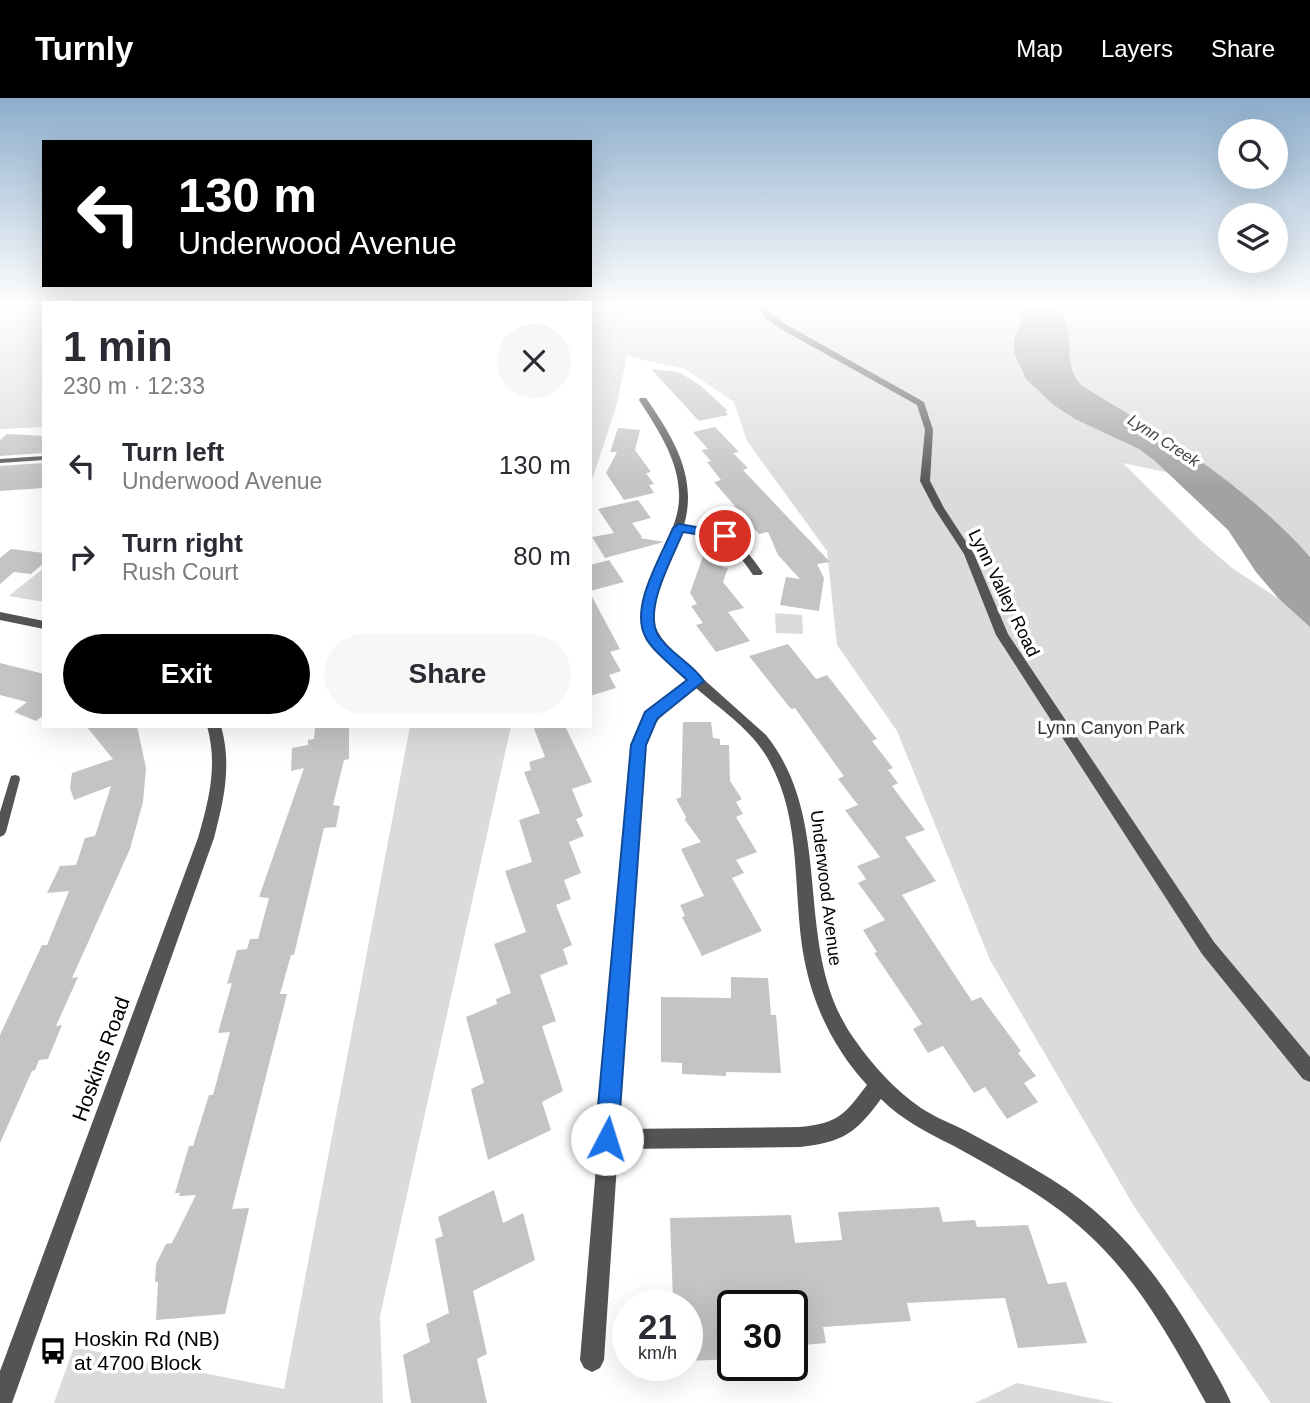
<!DOCTYPE html>
<meta charset="utf-8">
<style>
:root{--surface:#fff;--page:#f7f7f7;--text:#2b2b33;--muted:#7c7c81;--accent:#000}
body{margin:0;font-family:Helvetica,sans-serif;background:var(--page);color:var(--text);height:100vh;display:flex;flex-direction:column;font-size:26px;white-space:nowrap}
*{box-sizing:border-box;margin:0}
p{font-size:23px;color:var(--muted)}
.icon{flex:none;width:38px;height:38px;fill:none;stroke:currentColor;stroke-width:2;stroke-linecap:round;stroke-linejoin:round}
.map{position:relative;flex:1;overflow:hidden}
.drawer{position:absolute;left:42px;top:203px;width:550px;height:427px;display:flex;flex-direction:column;background:var(--surface);border-radius:0px;box-shadow:0 7px 28px #0002}
.drawer>*{flex:none}
.banner{position:absolute;left:42px;top:42px;width:550px;height:147px;border-radius:0px;box-shadow:0 7px 28px #0002;background:#000;color:#fff;overflow:hidden}
.controls{position:absolute;left:1218px;top:21px;display:grid;gap:14px}
.controls a{display:grid;place-items:center;width:70px;height:70px;border-radius:50%;background:var(--surface);box-shadow:0 7px 28px #0002;font-size:35px}
.speed{position:absolute;left:612px;top:1192px;display:flex;gap:14px;font-size:35px;font-weight:700;text-align:center}
.speed>*{display:grid;place-content:center;width:91px;height:91px;border-radius:50%;background:var(--surface);box-shadow:0 7px 28px #0002;line-height:1}
.speed small{font-size:18px;font-weight:400}
.speed .limit{border:4px solid #111;border-radius:10px;background:#fff;color:#111}
.pin{position:absolute;display:grid;place-items:center;width:60px;height:60px;color:#fff;margin:-30px;border:4px solid #fff;border-radius:50%;box-shadow:0 2px 7px #0007}
.me{position:absolute;width:77px;margin:-38px;rotate:5deg;stroke-linejoin:round;filter:drop-shadow(0 0 5px #0008)}
.turn{display:flex;align-items:center;gap:24px;height:147px;padding:0 21px;font-size:32px}
.turn .icon{width:91px;height:91px;stroke-width:2.5}
.turn b{display:block;font-size:49px;line-height:60px}
.round{display:grid;place-items:center;flex:none;width:74px;height:74px;border-radius:37px;background:var(--page)}
.summary{display:flex;align-items:center;justify-content:space-between;height:119px;padding:0 21px}
h1{font-size:42px;font-weight:700;line-height:52px}
.action{display:flex;gap:14px;margin-top:auto;padding:14px 21px}
.action a{flex:1;height:80px;border-radius:42px;background:var(--accent);color:#fff;font-size:28px;font-weight:700;line-height:80px;text-align:center}
.action a+a{background:var(--page);color:var(--text)}
ul{padding:0;list-style:none}
li{display:flex;align-items:center;gap:21px;height:91px;padding:0 21px}
li div{flex:1}
li b{display:block;font-size:26px}
li em{font-style:normal}
header{display:flex;align-items:center;gap:42px;box-sizing:border-box;height:98px;padding:0 35px;background:var(--accent);color:#fff}
header strong{font-size:33px}
nav{display:flex;gap:38px;margin-inline-start:auto;font-size:24px}
.map>svg:first-child{display:block}
</style>
<header>
<strong>Turnly</strong>
<nav><a>Map</a><a>Layers</a><a>Share</a></nav>
</header>
<div class="map">
<svg width="1310" height="1305" viewBox="0 0 1310 1305">
<rect width="100%" height="100%" fill="#fff"/>
<!-- green -->
<path fill="#dbdbdb" d="M0,207H44V329L0,331Z
M590,207H1310V459L1236,389L1123,365L1200,442L1232,470L1279,501L1310,529V1305H1271L1135,1110L990,862L897,633L837,547L827,453L747,343L734,304L685,271L627,258L616,309L590,388Z
M44,470V504L9,498L10,497Z
M775,515L802,517L803,536L776,535Z
M410,628H511L380,1218L383,1305H54L74,1249L284,1291Z
M1017,1285L1115,1305H975Z"/>
<!-- water -->
<path fill="#a2a2a2" d="M1014,207L1056,208C1082,237 1057,260 1082,288C1164,337 1245,386 1310,459V529L1279,501L1256,474L1228,432L1155,363L1139,351L1075,321L1055,308L1026,281L1014,255V241L1023,220L1020,211Z"/>
<!-- building -->
<path fill="#c4c4c4" d="M651,271L679,274L701,288L728,313H725L728,317L699,323Z
M715,329L739,354L733,355L748,370L743,372L830,464L817,466L824,480L819,513L780,507L786,479L800,481L778,457L768,434L759,436L714,384L721,382L707,364L711,363L701,352L708,351L693,334Z
M618,330L640,332L635,352L651,374L646,375L654,386L649,387L654,395L624,402L606,375L617,354H610Z
M7,336L44,338V355L0,358V342Z
M44,365V390L0,393V368Z
M638,402L651,420L632,425L642,439L640,440L664,444L605,460L592,439L614,435L598,411Z
M706,450L728,453L722,469L728,470L723,484L744,510L728,514L750,543L716,554L696,527L703,525L691,508L697,506L690,495Z
M11,451L44,455V465L31,476L14,474L0,486V460Z
M609,462L624,484L590,493V467Z
M590,495L620,551L610,554L621,573L609,577L616,590L590,598Z
M788,546L816,581L827,577L877,641L872,643L893,670L888,672L898,685L892,688L925,732L905,739L936,783L902,797L972,903L981,899L1021,953L1018,955L1036,978L1024,985L1038,1004L1007,1021L985,989L974,995L943,948L928,955L913,931L922,926L874,855L877,854L863,832L885,822L858,785L866,781L857,768L880,759L845,712L858,707L838,681L844,678L833,663L795,610L791,611L749,558Z
M0,565L44,576V617L36,623L14,614L27,604L0,597Z
M683,624H711L713,640L720,641V647H729L730,683L742,701L736,704L743,716L736,719L757,754L736,762L744,775L732,780L762,833L702,858L682,819L685,818L680,807L704,798L681,751L701,744L685,722L686,719L676,701L681,699Z
M86,628H137L146,670L143,704L130,751L72,880L78,879L56,928L62,927L48,961L39,962L35,972L32,973L0,1045V937L42,847H47L69,793L47,795L60,768L76,767L85,740L95,738L111,688L74,702L70,690L72,675L113,661Z
M315,628H349V661L344,662L333,707L340,708L336,729L324,730L294,857H291L280,896H287L232,1111L249,1110L225,1216L156,1222L158,1184H155L156,1166L166,1146L172,1145L196,1097L179,1098L180,1095H175L189,1048H193L209,997H213L230,934L218,935L232,885L227,886L237,852L247,851L250,841H258L269,800L259,799L304,670L291,673L292,650L308,647V642L314,641Z
M533,628H565L592,684L572,691L583,718L576,721L584,738L569,744L581,775L564,782L571,801L556,807L572,847L563,851L568,866L540,877L556,923L542,928L563,993L542,1004L551,1032L488,1062L471,991L484,985L466,919L497,906L496,901L511,895L494,846L526,834L505,773L532,764L519,722L540,715L524,674L531,672L529,664L545,659Z
M731,879L768,880L771,917H776L781,975L726,974V978L682,976V965L661,964V899L731,900Z
M494,1092L503,1125L523,1115L535,1162L473,1193L487,1256L477,1261L487,1305H411L403,1257L430,1244L426,1226L449,1215L435,1141L443,1138L438,1119Z
M939,1109L943,1124L975,1122L977,1129L1028,1127L1048,1186L1066,1184L1087,1245L1018,1250L1005,1200L907,1205L911,1223L823,1229L826,1245L793,1248V1208H732L733,1261L688,1263V1208H682V1201L673,1202L670,1120L791,1117L795,1145L842,1142L838,1114Z"/>
<g fill="none" stroke-linecap="round" stroke-linejoin="round">
<!-- service -->
<path fill="#545454" fill-rule="evenodd" d="M44,358V362L0,365V361Z
M15,677L19,678L20,681L6,734L4,737L0,739V714L10,681L11,678Z"/>
<!-- minor -->
<path fill="#545454" fill-rule="evenodd" d="M757,207H764L770,215L787,227L924,304L933,332L930,383L944,410L974,456L1008,536L1214,844L1310,959V984L1303,981L1202,856L996,537L964,456L934,410L920,383L925,332L917,307L781,231L764,219Z
M640,300H646C673,339 698,379 684,427C726,432 739,440 763,475L761,477H753C732,445 721,438 682,434C673,460 647,495 654,524C657,536 665,544 672,553L766,637C838,727 789,851 855,942C873,968 895,992 921,1010C936,1020 953,1026 968,1034C996,1049 1024,1064 1051,1081C1118,1122 1162,1182 1201,1249C1211,1268 1223,1286 1231,1305H1206C1154,1211 1117,1144 1022,1087C999,1073 976,1060 952,1047C926,1034 902,1022 881,1001C855,1036 843,1044 800,1049L618,1051L604,1262L600,1270L592,1274L584,1270L580,1262L631,647C642,617 661,599 687,583C617,521 643,511 670,437C675,424 680,410 679,395C678,361 657,330 639,302ZM696,590C720,611 752,632 768,661C803,722 792,793 804,860C813,908 834,951 867,987C844,1017 839,1025 800,1029L619,1031L645,647C654,620 673,605 696,590Z
M0,514L44,523V531L0,522Z
M207,628H221C232,667 224,702 214,740L12,1305H0V1273L198,740C209,702 218,667 207,628Z"/>
</g>
<!-- sky -->
<linearGradient id="sky" x2="0" y2="1"><stop stop-color="#8cadcc"/><stop offset="0.53" stop-color="#fff"/><stop offset="1" stop-color="#fff" stop-opacity="0"/></linearGradient>
<rect width="1310" height="390" fill="url(#sky)"/>
<!-- route -->
<path fill="#1a73e8" stroke="#114b97" stroke-width="2" d="M679,426L725,434L731,438L725,441L683,434C673,459 643,511 658,537C669,555 692,565 704,583L657,621L646,647L618,1041L615,1049L607,1052L599,1049L595,1041L631,647L645,614L687,582C676,571 651,552 645,538C630,508 661,459 673,430Z"/>
<!-- icons -->
<defs>
<symbol id="bus-bare" viewBox="-9 -9 18 18"><path d="M-5-6H5V4H4V6H2V4H-2V6H-4V4H-5ZM-3.5-4V0h7V-4ZM-3.5 1.2v1.5H-2V1.2ZM2 1.2v1.5H3.5V1.2Z" fill="#000" stroke="#fff" stroke-width="2.5" paint-order="stroke"/></symbol>
</defs>
<g fill-rule="evenodd">
<use href="#bus-bare" x="34" y="1234" width="38" height="38"/>
</g>
<g text-anchor="middle" stroke-width="7" stroke-linejoin="round" paint-order="stroke">
<!-- far-water labels -->
<g font-size="16" font-style="italic" fill="#434343" stroke="#fff">
<text transform="translate(1164 342) rotate(33)" y="6">Lynn Creek</text>
</g>
<!-- street labels -->
<g font-size="18" fill="#000" stroke="#fff">
<text transform="translate(1004 495) rotate(64)" y="6">Lynn Valley Road</text>
<text transform="translate(826 790) rotate(83)" y="6">Underwood Avenue</text>
</g>
<!-- park labels -->
<g font-size="18" fill="#323232" stroke="#fff">
<text x="1111" y="636">Lynn Canyon Park</text>
</g>
<!-- near-street labels -->
<g font-size="21" fill="#000" stroke="#fff">
<text transform="translate(101 961) rotate(-70)" y="7">Hoskins Road</text>
</g>
<!-- near-poi labels -->
<g font-size="21" fill="#000" stroke="#fff" text-anchor="start">
<text x="74" y="1248">Hoskin Rd (NB)<tspan x="74" dy="24">at 4700 Block</tspan></text>
</g>
</g>
</svg>
<div class="controls">
<a><svg class="icon" aria-label="search" viewBox="0 0 24 24"><circle cx="10" cy="10" r="6"/><path d="M15 15l6 6"/></svg></a>
<a><svg class="icon" aria-label="layers" viewBox="0 0 24 24"><path d="M12 4l9 5-9 5-9-5zM3 14l9 5 9-5"/></svg></a>
</div>
<div class="speed"><div>21<small>km/h</small></div><div class="limit">30</div></div>
<div class="pin" style="left:725px;top:438px;background:#d93025"><svg class="icon" aria-label="arrive" viewBox="0 0 24 24"><path d="M6 21V4h12l-3 4 3 4H6"/></svg></div>
<svg class="me" style="left:607px;top:1041px" viewBox="-20 -20 40 40"><circle r="19" fill="#fff"/><path d="M0-13L10 11 0 6-10 11z" fill="#1a73e8"/></svg>
<div class="banner">
<div class="turn"><svg class="icon" aria-label="left" viewBox="0 0 24 24"><path d="M17 20v-9H6M10 6l-5 5 5 5"/></svg><div><b>130 m</b>Underwood Avenue</div></div>
</div>
<section class="drawer">
<div class="summary"><div><h1>1 min</h1><p>230 m · 12:33</p></div><a class="round"><svg class="icon" aria-label="close" viewBox="0 0 24 24"><path d="M6 6l12 12M18 6L6 18"/></svg></a></div>
<ul>
<li><svg class="icon" aria-label="left" viewBox="0 0 24 24"><path d="M17 20v-9H6M10 6l-5 5 5 5"/></svg><div><b>Turn left</b><p>Underwood Avenue</p></div><em>130 m</em></li>
<li><svg class="icon" aria-label="right" viewBox="0 0 24 24"><path d="M7 20v-9h11M14 6l5 5-5 5"/></svg><div><b>Turn right</b><p>Rush Court</p></div><em>80 m</em></li>
</ul>
<div class="action"><a>Exit</a><a>Share</a></div>
</section>
</div>
